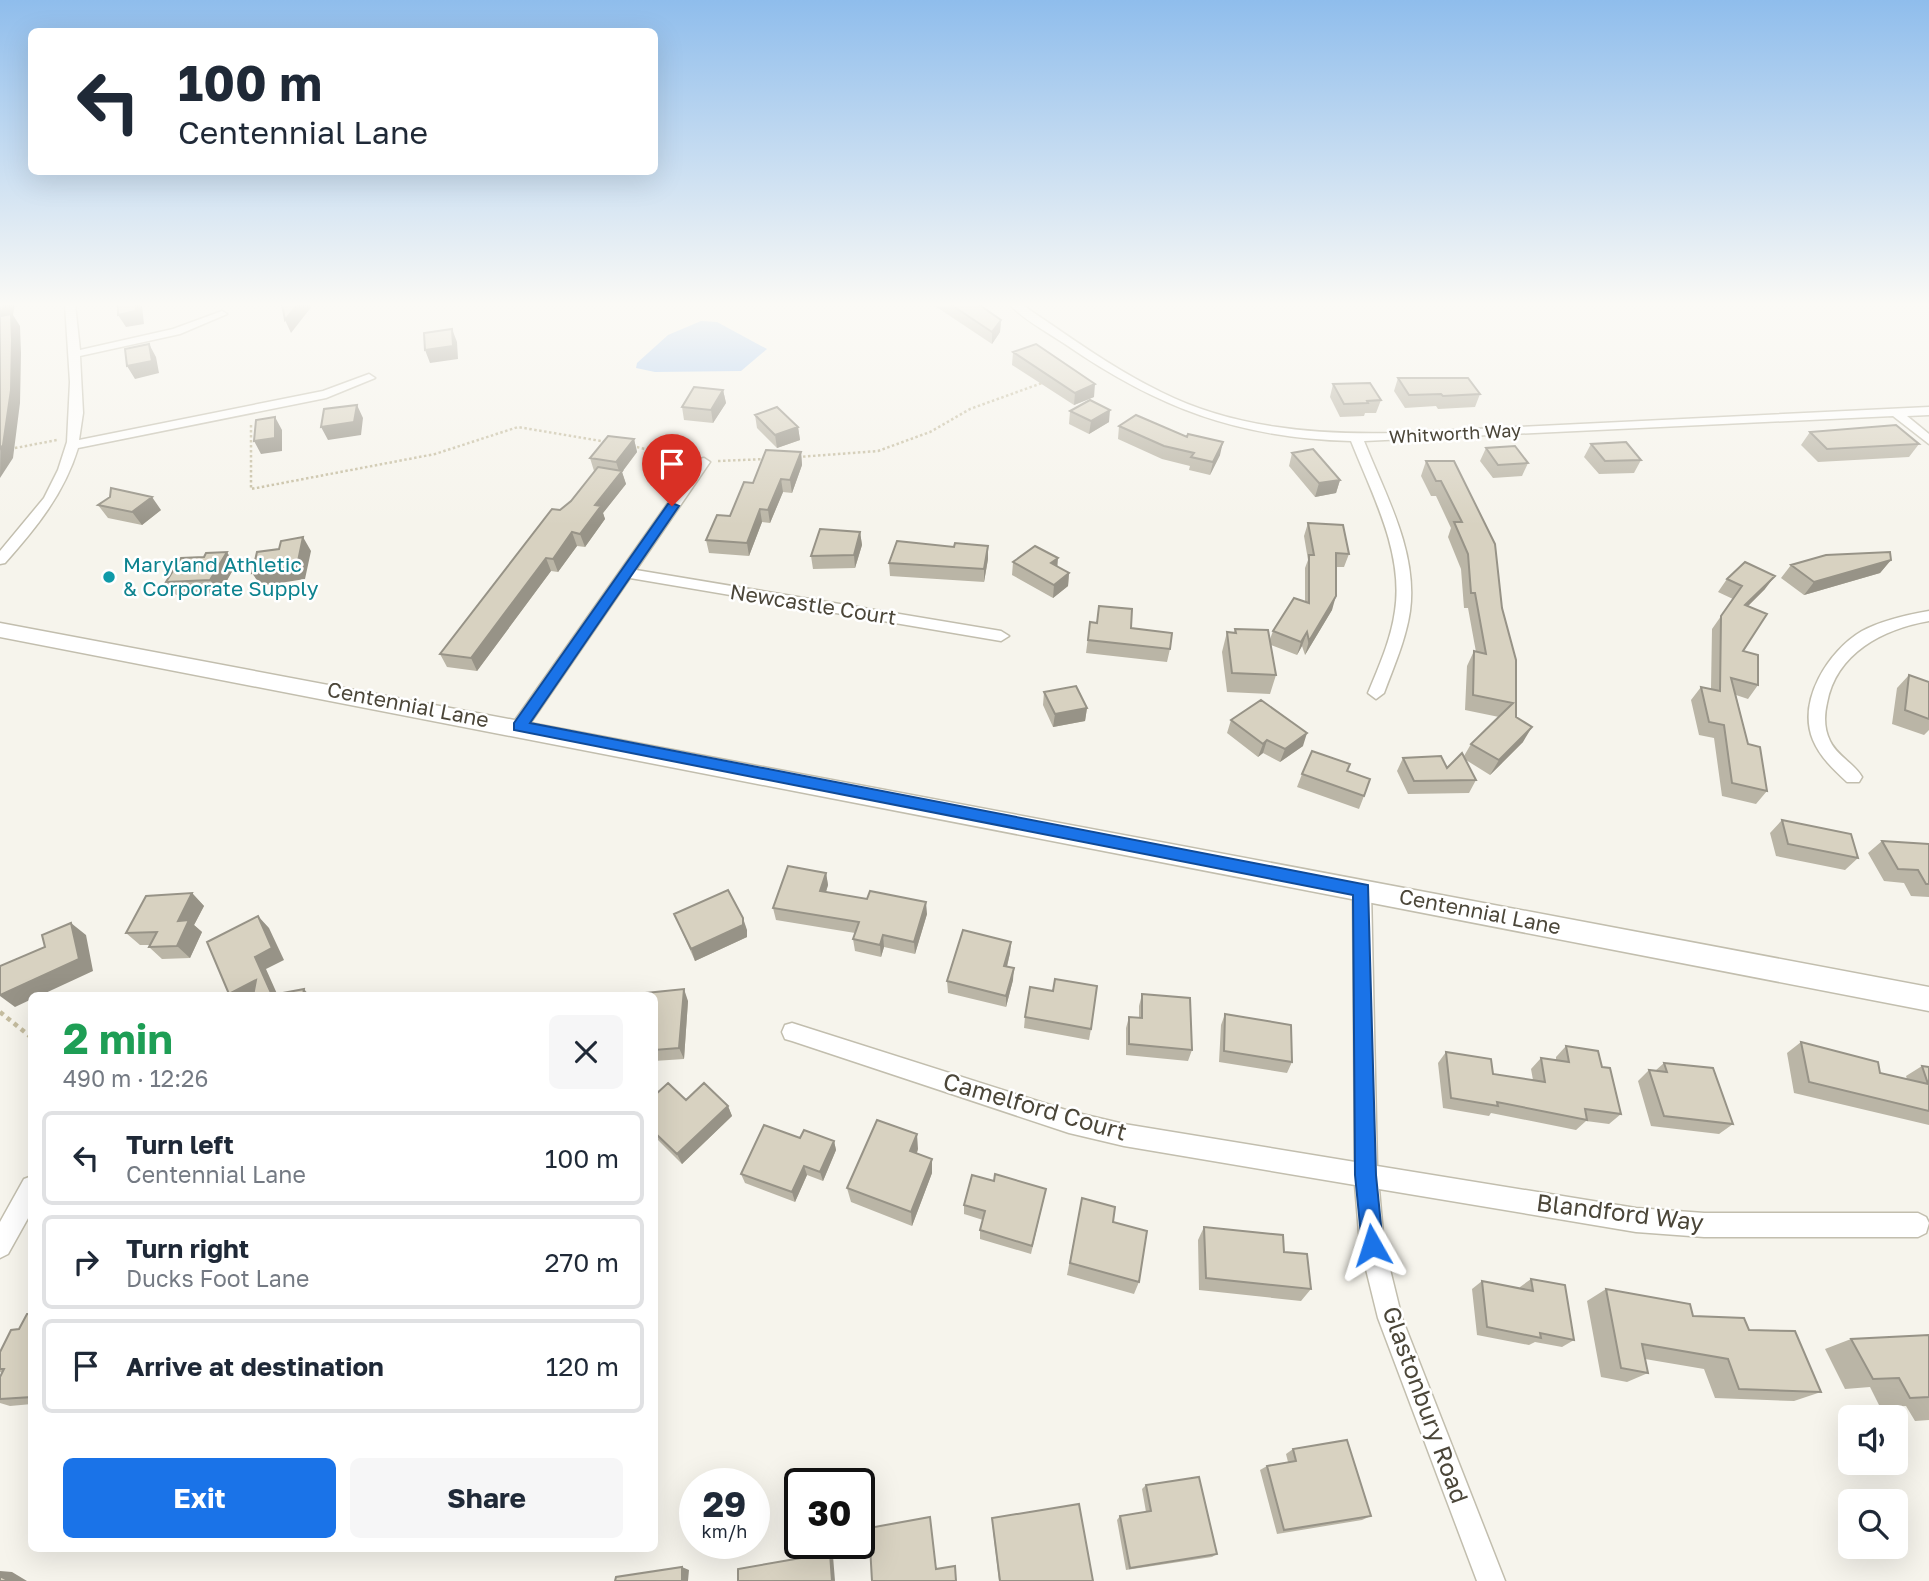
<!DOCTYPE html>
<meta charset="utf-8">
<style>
:root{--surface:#fff;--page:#f6f6f7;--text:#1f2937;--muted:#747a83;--line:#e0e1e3;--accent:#1a73e8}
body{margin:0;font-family:"Golos Text",sans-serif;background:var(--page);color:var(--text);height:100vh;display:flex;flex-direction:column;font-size:26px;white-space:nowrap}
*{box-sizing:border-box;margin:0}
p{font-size:23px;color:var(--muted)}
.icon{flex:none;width:38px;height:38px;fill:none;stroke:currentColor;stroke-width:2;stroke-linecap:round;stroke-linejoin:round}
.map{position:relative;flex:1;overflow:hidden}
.panel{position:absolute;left:28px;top:992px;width:630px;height:560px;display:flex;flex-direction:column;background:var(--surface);border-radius:10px;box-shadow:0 7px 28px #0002}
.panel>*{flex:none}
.banner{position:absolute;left:28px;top:28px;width:630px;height:147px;border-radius:10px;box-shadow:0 7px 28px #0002;background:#fff;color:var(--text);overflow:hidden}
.buttons{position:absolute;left:1838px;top:1405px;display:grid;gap:14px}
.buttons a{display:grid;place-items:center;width:70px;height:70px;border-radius:10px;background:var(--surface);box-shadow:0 7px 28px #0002;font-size:35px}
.speed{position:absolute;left:679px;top:1468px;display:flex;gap:14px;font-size:35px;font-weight:700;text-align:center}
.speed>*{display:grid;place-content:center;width:91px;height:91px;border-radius:50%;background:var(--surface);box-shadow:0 7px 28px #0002;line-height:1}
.speed small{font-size:18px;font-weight:400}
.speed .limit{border:4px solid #111;border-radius:10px;background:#fff;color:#111}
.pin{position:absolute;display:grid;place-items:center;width:60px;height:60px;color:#fff;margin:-72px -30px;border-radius:50% 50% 50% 0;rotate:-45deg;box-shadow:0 0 7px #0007}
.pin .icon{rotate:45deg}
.me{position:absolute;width:77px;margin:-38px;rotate:354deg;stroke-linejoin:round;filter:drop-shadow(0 0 5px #0008)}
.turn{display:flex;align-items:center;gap:24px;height:147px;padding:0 35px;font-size:32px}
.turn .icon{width:91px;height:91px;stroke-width:2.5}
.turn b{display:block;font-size:49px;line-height:60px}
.round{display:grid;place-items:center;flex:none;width:74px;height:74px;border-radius:10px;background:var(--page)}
.overview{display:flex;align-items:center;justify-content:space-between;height:119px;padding:0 35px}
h1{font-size:42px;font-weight:700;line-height:52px;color:#1e9e55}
.action{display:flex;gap:14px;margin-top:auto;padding:14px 35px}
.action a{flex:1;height:80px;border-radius:10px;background:var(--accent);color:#fff;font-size:28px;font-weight:700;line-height:80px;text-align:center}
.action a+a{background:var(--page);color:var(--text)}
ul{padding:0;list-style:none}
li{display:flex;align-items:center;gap:21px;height:94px;margin:0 14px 10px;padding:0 21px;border:4px solid var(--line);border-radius:10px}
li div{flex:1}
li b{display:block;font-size:26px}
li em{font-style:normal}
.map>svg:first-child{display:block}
</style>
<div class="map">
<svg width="1929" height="1581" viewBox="0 0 1929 1581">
<rect width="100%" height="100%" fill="#f6f4ec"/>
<!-- water -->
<path fill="#a9caf2" d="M701,321L717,322L767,349L741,371L655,372L636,368L637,363L668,335Z"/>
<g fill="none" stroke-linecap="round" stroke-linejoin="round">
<defs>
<path id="minor" d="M65,304H75L80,350L173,329L222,311L227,314L180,334L80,356L83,413L79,440L323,391L369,374L375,378L326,398L78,448C64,494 36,528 5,563L0,564V551L44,498L58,470L67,442L70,382Z
M1009,304H1021C1066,334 1111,368 1161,392C1233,428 1315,435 1395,433L1929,407V415L1907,416L1929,434V444L1893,416L1364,441C1385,494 1418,552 1410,611C1406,639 1394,666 1384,693L1376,699L1368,693C1379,666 1391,640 1395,611C1404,553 1372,494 1351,441C1238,438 1158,408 1065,344C1047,332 1024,320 1009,304Z
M704,458L710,462L636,570L1001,631L1009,636L1001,641L630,578L525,731H513L511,727L513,723L699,459Z
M1929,611V621C1883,629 1836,653 1827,703C1824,716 1824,729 1830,741C1837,756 1854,763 1862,777L1859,782H1847C1834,770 1820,757 1813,740C1797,701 1828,651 1862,631C1883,620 1906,615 1929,611Z
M1362,882L1369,884L1371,890L1377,1166L1636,1208L1704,1213H1918L1926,1217L1929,1223L1926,1233L1918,1237H1704L1636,1232L1379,1189L1384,1245L1402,1318L1505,1581H1477L1378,1318L1360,1245L1355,1185L1124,1146L1069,1133L792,1041L785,1039L782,1032L785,1025L792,1023L1069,1111L1124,1124L1355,1162L1353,890L1355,884Z
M32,1176V1211L8,1254L0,1258V1222L24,1179Z"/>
<path id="tertiary" d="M0,623L1929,987V1011L0,637Z"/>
</defs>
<!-- minor casing -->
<use href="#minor" stroke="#c2beae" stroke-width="3"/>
<!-- tertiary casing -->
<use href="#tertiary" stroke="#c2beae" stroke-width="3"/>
<!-- path-far1 -->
<path stroke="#c4bc9f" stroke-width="2.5" stroke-dasharray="2.5 2.5" stroke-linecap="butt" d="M251,425V489L435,454L518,427L607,442
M632,446L686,458
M10,449L57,440
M798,457L878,451L930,432L970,409L1042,383
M718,461L766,459"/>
<!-- path -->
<path stroke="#c4bc9f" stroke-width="4.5" stroke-dasharray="4.5 4.5" stroke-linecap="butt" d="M0,1012L32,1038"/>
<!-- minor -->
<use href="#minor" fill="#fff" fill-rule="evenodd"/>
<!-- tertiary -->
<use href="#tertiary" fill="#fff" fill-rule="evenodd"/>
</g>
<!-- wall -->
<path fill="#bab5a6" d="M935,304H978L1001,320L1000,332L992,344L935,306Z
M1013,352L1094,397L1074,405L1012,365Z
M1398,378L1480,394L1475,407L1438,409L1436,406L1405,408L1394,391Z
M1333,384L1381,400L1376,413H1365L1364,416L1340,417L1330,397Z
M723,390L726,403L713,423L684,420L682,407Z
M1070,411L1109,422L1089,434L1069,424Z
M755,415L798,427L800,440L777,448L757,428Z
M1119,426L1220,455L1210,475L1189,470L1190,466L1162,459L1118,439Z
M1810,432L1919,444L1909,457L1818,462L1801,445Z
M634,439L637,452L622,472L626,484L603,513L605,519L585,547L577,546L558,572L551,571L477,671L447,667L440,654L560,510L571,501L595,471H594L590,458Z
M1591,444L1641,460L1634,473L1599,474L1584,457Z
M1486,448L1528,463L1522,476L1493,478L1480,461Z
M801,452L802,465L792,493L783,492L770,523L762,522L749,556L709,553L706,540L730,516L753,483Z
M1292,453L1340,480L1336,493L1315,497L1289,466Z
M1426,461H1454L1516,717L1523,742L1490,775L1466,760L1476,780L1469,793L1408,794L1397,771L1403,758L1447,768L1464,756L1471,744L1499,717L1465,710L1467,666L1474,651L1476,652L1468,608H1464L1461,569L1448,537L1451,528L1436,496H1431L1421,476Z
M98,505L161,510L142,525L108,518Z
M1308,523L1349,554L1344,567H1336L1332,610L1305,655L1302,646L1297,655L1271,645L1276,675L1270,694L1227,692L1222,652L1227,632L1234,633L1235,629L1270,639L1273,631L1305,602V568L1308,560L1304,536Z
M860,532L862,545L855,568L813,569L811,556Z
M988,546V559L984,582L890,576L889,563Z
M1891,560L1880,573L1804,595L1781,578L1791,565Z
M1013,562L1069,573L1068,586L1053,598L1012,575Z
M235,566L220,593L176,595L166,582Z
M1727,579L1765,589L1748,606L1743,651L1758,685L1748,699L1736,695L1748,744L1767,791L1756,804L1722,796L1714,738L1699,735L1691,700L1701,687L1711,689L1712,629L1733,599L1718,592Z
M1090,622L1131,628L1170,649L1167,662L1086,653Z
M1909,675L1929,682V730L1924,735L1892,724L1897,688Z
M1044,692L1087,708L1085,721L1053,727L1043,705Z
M1231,720L1303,746L1280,762L1263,753L1258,757L1227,733Z
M1347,771L1364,796L1359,809L1297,787L1302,774Z
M1782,820L1858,858L1845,870L1776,856L1770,833Z
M1882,841L1929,844V897L1911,896L1904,883L1884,881L1868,853Z
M826,873L828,885L826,892L927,914L915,954L884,947L881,957L855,951L853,939L855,933L776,920L773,908Z
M192,893L204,906L194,925L202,932L190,958L162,959L149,947L150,945H140L126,933Z
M674,914L747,930V937L695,961Z
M1011,942L1010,953L1007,967L1013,980L1006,1007L948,993L947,981Z
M1053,991L1091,1029L1089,1040L1024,1028L1025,1017Z
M1142,994L1192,1050L1188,1061L1126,1055V1028L1129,1017L1139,1018V1006Z
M654,996L688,1001L684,1059L654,1061Z
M1225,1014L1292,1062L1287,1073L1219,1062L1221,1025Z
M1801,1042L1880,1073L1907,1079L1906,1076L1922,1066L1929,1067V1125L1794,1093L1787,1053Z
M1566,1046L1602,1067L1621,1114L1609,1124L1586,1121L1576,1130L1491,1113L1489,1116L1443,1108L1438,1063L1446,1052L1493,1074L1533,1080L1531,1069L1541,1058L1556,1060V1057Z
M1664,1063L1733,1124L1719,1134L1651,1126L1638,1081L1649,1070L1655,1071Z
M654,1096L728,1106L732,1116L682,1164L654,1136Z
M800,1138L834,1141L836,1150L823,1181L807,1175L795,1202L745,1183L741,1174Z
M918,1149L917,1153L932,1159V1173L912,1226L851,1202L847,1188Z
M1044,1198L1031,1254L980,1239V1230L983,1220L964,1214V1205Z
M1082,1198L1113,1222L1139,1282L1134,1294L1067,1275Z
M1204,1227L1284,1252L1311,1289L1301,1301L1199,1290L1198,1240Z
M1531,1279L1574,1340L1562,1347L1535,1342L1529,1345L1477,1335L1472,1289L1482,1281L1520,1288V1287Z
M1606,1289L1693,1316L1749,1330L1821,1392L1794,1401L1715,1398L1704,1369L1645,1359L1648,1373L1627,1382L1601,1377L1587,1301Z
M32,1314V1404L10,1406L0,1403V1377L2,1373L0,1372V1352Z
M1929,1335V1420L1915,1421L1906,1406L1880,1407L1870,1387L1845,1389L1825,1349L1851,1339Z
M1293,1449L1371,1516L1362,1520L1277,1534L1260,1470L1267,1466L1288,1462L1286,1454Z
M1146,1485L1217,1554L1212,1557L1126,1570L1117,1520L1120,1516L1146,1512L1142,1489Z
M992,1518L1093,1581H999L992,1522Z"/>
<!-- shaded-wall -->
<path fill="#979387" d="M4,304H15L13,315L20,326L21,353L20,403L13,458L0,478L1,316Z
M136,304H141L142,306L144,324L126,327L118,315Z
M298,304H311L312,306L291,333L285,320Z
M1001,320L1000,332L992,344V332Z
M452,329L457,342L458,359L430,363L425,350Z
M149,344L156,357L159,373L135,379L127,366Z
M1095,384L1094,397L1074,405L1075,393Z
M723,390L726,403L713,423L711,410Z
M357,405L363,418L361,435L328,440L321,427Z
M1110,410L1109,422L1089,434L1091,421Z
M275,417L282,430V451L261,454L254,441Z
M798,427L800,440L777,448L775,435Z
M634,439L637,452L622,472L626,484L603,513L605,519L585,547L580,534L595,505L620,474L616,462Z
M1223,442L1220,455L1210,475L1213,462Z
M801,452L802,465L792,493L790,480Z
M781,479L783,492L770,523L768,510Z
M1340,480L1336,493L1315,497L1319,483Z
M152,497L161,510L142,525L132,512Z
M760,509L762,522L749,556L747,543Z
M572,532L577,546L558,572L553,559Z
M860,532L862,545L855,568L854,555Z
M303,537L311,551L305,579L261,586L252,573Z
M988,546V559L984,582V569Z
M227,552L235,566L220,593L210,580Z
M546,558L551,571L477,671L471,658Z
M1058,558L1057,572L1051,563Z
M1891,560L1880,573L1804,595L1814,582Z
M1069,573L1068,586L1053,598L1054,585Z
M1775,576L1765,589L1736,618L1745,605Z
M1336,596L1332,610L1305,655L1309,641Z
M1307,632L1302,646L1297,655L1301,642Z
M1087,708L1085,721L1053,727L1055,714Z
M1532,727L1523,742L1490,775L1499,760Z
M1307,733L1303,746L1280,762L1285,749Z
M1267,740L1263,753L1258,757L1263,744Z
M826,873L828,885L822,904L820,891Z
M192,893L204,906L194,925L202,932L190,958L177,946L178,921Z
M926,902L927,914L915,954L914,942Z
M258,916L269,928L284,960L266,969L278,996H272L255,957Z
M743,918L747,930V937L695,961L691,949Z
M71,923L86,935L93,971L39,996H32V999L15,1007L0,996V995Z
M883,935L884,947L881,957L880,945Z
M1011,942L1010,953L1004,978V966Z
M1014,968L1013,980L1006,1007V996Z
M256,980L260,996H231L229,994Z
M304,989L310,996H303Z
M684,989L688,1001L684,1059L679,1048Z
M728,1106L732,1116L682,1164L677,1154Z
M917,1134L918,1149L912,1165L910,1151Z
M834,1141L836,1150L823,1181L820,1172Z
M932,1159V1173L912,1226L911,1212Z
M804,1166L807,1175L795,1202L792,1192Z
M830,1553L833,1556L835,1581H832Z
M682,1567L689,1570L688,1581H682Z
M0,1571L12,1572L27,1581H9L0,1576Z"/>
<!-- building -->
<path fill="#d8d2c1" stroke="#979387" stroke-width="2" d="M0,304H4L1,316L11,314L12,340L11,390L3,445L0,449Z
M118,304H136V311L118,315Z
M282,304H298L285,320Z
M950,304H978L1001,320L992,332Z
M452,329L453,346L425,350L424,333Z
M149,344L152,361L127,366L125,349Z
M1036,344L1095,384L1075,393L1013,352Z
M1398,378H1468L1480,394L1443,396L1441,394L1409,395Z
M1370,383L1381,400L1367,401L1368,403L1344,404L1333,384Z
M694,387L723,390L711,410L682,407Z
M1090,400L1110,410L1091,421L1070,411Z
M357,405L354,422L321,427L324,409Z
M777,407L798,427L775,435L755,415Z
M1136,415L1187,437L1188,434L1223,442L1213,462L1191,457L1194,453L1164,446L1119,426Z
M275,417V438L254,441L256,420Z
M1896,425L1919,444L1827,449L1810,432Z
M608,436L634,439L616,462L590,458Z
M1626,442L1641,460L1605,461L1591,444Z
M1515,446L1528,463L1498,465L1486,448Z
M1313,449L1340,480L1319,483L1292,453Z
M766,450L801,452L790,480L781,479L768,510L760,509L747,543L706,540L717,515L730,516L744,482L753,483Z
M1426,461H1454L1495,544L1502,608L1516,660V717L1532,727L1499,760L1471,744L1513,703L1473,695L1474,651L1486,654L1475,593H1471L1468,554L1454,522H1462L1441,481H1436Z
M598,467L622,471L595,505L601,506L580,534L572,532L553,559L546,558L471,658L440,654L552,509L560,510L571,501Z
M111,488L152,497L132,512L98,505L110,497Z
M1308,523L1343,525L1349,554L1336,553V596L1309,641L1307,632L1301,642L1273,631L1294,598L1309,603V555H1314Z
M820,529L860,532L854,555L811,556Z
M303,537L297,566L252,573L257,552L279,549L281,541Z
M897,541L954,547L955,543L988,546L984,569L889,563Z
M1035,546L1058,558L1051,563L1069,573L1054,585L1013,562Z
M227,552L210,580L166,582L181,558L204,557L206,553Z
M1890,552L1891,560L1814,582L1791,565L1826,555Z
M1745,562L1775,576L1745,605L1767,614L1743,651L1758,655V685L1731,678L1748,744L1760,747L1767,791L1732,783L1724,725L1709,722L1701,687L1720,691L1721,616L1742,586L1727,579Z
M1099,606L1132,609L1131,628L1172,633L1170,649L1088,640L1090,622L1097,623Z
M1235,629L1268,630L1276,675L1232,673L1227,632L1236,633Z
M1909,675L1929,682V719L1905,710Z
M1076,686L1087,708L1055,714L1044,692Z
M1261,700L1307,733L1285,749L1267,740L1263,744L1231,720Z
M1312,751L1350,764L1347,771L1370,779L1364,796L1302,774Z
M1462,753L1476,780L1414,781L1403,758L1441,756L1447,768Z
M1782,820L1851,834L1858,858L1788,844Z
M1882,841L1929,844V884H1926L1918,870L1898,869Z
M788,866L826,873L820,891L867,899L870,891L926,902L914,942L883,935L880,945L853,939L859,922L773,908Z
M728,890L743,918V925L691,949L674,914Z
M192,893L178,921L189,920L177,946L149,947L157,932L126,933L146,896Z
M258,916L272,948L255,957L272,995L304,989L303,996H253L256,980L229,994L207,942Z
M71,923L79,959L0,995V966L45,947L42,935Z
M963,930L1011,942L1004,966L1014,968L1006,996L947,981Z
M1055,979L1097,986L1091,1029L1025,1017L1030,987L1053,991Z
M684,989L679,1048L654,1050V996H646V993Z
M1142,994L1190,998L1192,1050L1129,1044V1017L1142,1018Z
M1225,1014L1291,1025L1292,1062L1224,1051Z
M1801,1042L1878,1062L1880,1073L1928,1084L1922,1066L1929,1067V1111L1809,1082Z
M1566,1046L1598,1051L1602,1067L1610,1068L1621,1114L1585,1109L1587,1120L1497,1102L1498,1106L1451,1098L1446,1052L1491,1059L1493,1074L1545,1082L1541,1058L1569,1062Z
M1664,1063L1713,1068L1733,1124L1664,1116L1649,1070L1667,1072Z
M668,1083L686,1100L704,1083L728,1106L677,1154L654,1132V1096Z
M877,1120L917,1134L910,1151L932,1159L911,1212L847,1188Z
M764,1125L800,1138L804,1130L834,1141L820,1172L804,1166L792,1192L741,1174Z
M995,1174L1046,1189L1032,1246L980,1230L985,1211L964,1205L972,1175L994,1181Z
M1082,1198L1115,1207L1113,1222L1147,1231L1139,1282L1070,1263Z
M1204,1227L1283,1235L1284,1252L1307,1254L1311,1289L1206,1278Z
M1531,1279L1565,1285L1574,1340L1540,1333L1541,1338L1487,1327L1482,1281L1533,1291Z
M1606,1289L1690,1304L1693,1316L1744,1318L1749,1330L1795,1331L1821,1392L1739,1389L1728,1359L1642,1344L1648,1373L1621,1368Z
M27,1314H32V1397L0,1399V1377L4,1369H0V1352L11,1330L19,1329Z
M1929,1335V1397L1910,1398L1899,1378L1873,1379L1851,1339Z
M1347,1440L1371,1516L1284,1530L1267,1466L1296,1461L1293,1449Z
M1199,1477L1217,1554L1130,1568L1120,1516L1151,1511L1146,1485Z
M1079,1504L1093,1581H1000L992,1518Z
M930,1517L936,1569L955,1566L956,1581H872L869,1528Z
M830,1553L832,1581H738V1569Z
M682,1567V1581H615L616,1577Z
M0,1576L9,1581H0Z"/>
<!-- sky -->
<linearGradient id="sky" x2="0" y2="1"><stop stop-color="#8fbdec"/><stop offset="0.58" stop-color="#fbfaf6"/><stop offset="1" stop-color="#fbfaf6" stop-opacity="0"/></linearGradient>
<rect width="1929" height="525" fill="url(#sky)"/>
<!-- route -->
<path fill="#1a73e8" stroke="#114b97" stroke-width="2" d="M672,503L679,506L530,723L1368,885L1376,1175L1383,1245L1380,1253L1372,1256L1365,1253L1362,1245L1355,1175L1353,895L514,730V723L668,504Z"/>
<!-- markers -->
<circle fill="#0f9aa8" stroke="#fff" stroke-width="2.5" cx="109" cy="577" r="7"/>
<g text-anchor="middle" stroke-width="5" stroke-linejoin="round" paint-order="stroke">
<!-- far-street labels -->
<g font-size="18" fill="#4b4639" stroke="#fff">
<text transform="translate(1455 434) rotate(-3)" y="6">Whitworth Way</text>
</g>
<!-- culture labels -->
<g font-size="21" fill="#0d838f" stroke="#fff" text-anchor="start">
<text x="123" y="572">Maryland Athletic<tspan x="123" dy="24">&amp; Corporate Supply</tspan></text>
</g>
<!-- street labels -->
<g font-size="21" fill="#4b4639" stroke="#fff">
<text transform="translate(813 605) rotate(9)" y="7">Newcastle Court</text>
<text transform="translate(408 705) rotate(11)" y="7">Centennial Lane</text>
<text transform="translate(1480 912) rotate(11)" y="7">Centennial Lane</text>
</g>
<!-- near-street labels -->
<g font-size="24" fill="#4b4639" stroke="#fff">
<text transform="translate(1035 1107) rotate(16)" y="8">Camelford Court</text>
<text transform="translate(1620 1213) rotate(7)" y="8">Blandford Way</text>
<text transform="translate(1425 1405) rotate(70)" y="8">Glastonbury Road</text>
</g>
</g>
</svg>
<div class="buttons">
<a><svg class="icon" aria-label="sound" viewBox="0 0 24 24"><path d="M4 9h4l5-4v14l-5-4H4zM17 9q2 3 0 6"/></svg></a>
<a><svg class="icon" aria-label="search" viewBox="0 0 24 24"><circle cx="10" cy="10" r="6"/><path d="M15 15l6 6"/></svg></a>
</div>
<div class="speed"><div>29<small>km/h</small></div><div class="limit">30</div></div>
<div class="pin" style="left:672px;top:506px;background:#d93025"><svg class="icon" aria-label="arrive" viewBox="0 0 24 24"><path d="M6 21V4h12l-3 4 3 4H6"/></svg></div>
<svg class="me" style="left:1372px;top:1245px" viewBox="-20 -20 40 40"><path d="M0-17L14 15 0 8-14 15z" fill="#1a73e8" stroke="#fff" stroke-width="4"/></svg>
<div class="banner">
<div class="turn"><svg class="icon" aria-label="left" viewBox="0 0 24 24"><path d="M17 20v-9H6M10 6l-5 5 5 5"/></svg><div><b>100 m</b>Centennial Lane</div></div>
</div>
<section class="panel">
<div class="overview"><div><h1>2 min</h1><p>490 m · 12:26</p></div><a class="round"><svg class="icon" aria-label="close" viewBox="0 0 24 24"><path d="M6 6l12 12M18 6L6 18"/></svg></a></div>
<ul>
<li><svg class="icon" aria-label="left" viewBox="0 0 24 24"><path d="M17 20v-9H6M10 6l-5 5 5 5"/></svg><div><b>Turn left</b><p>Centennial Lane</p></div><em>100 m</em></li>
<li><svg class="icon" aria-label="right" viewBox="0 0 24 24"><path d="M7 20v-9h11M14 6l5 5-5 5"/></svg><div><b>Turn right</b><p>Ducks Foot Lane</p></div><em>270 m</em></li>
<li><svg class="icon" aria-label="arrive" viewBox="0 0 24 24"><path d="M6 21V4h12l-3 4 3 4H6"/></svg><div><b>Arrive at destination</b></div><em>120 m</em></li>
</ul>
<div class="action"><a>Exit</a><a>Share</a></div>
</section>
</div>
